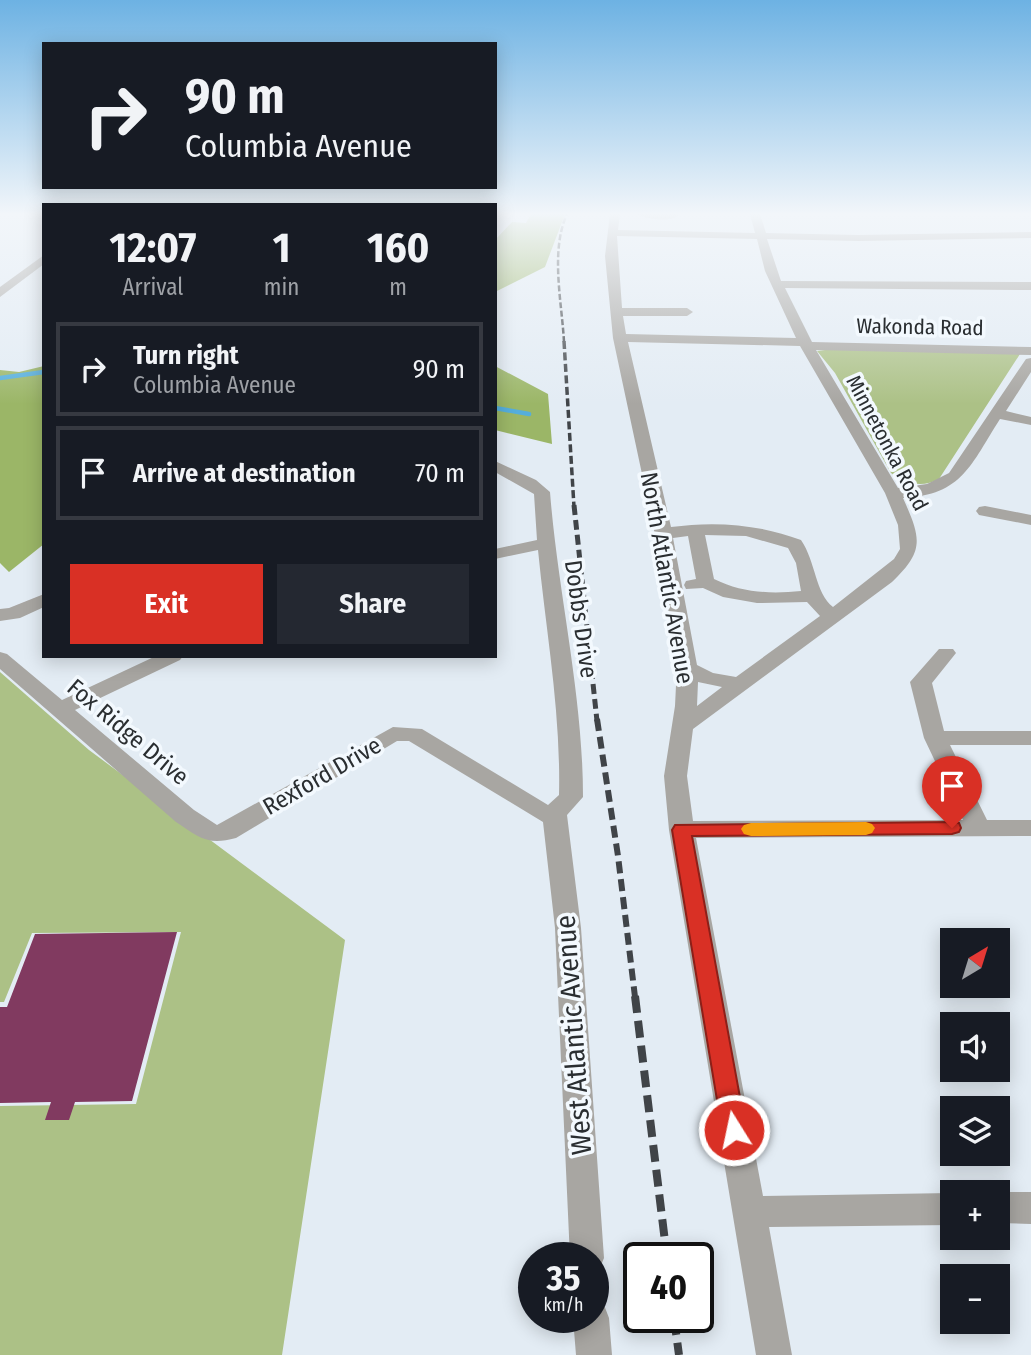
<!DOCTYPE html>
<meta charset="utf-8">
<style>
:root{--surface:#171b24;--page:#242831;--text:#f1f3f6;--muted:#9ea1a6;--line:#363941;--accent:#d93025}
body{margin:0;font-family:"Fira Sans Condensed",sans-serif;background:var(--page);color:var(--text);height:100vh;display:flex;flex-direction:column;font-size:26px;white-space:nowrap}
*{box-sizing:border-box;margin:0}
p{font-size:23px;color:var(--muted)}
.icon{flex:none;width:38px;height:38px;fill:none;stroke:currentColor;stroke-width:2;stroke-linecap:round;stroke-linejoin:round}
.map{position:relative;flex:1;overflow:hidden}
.details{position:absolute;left:42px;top:203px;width:455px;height:455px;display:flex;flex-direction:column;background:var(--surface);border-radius:0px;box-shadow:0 4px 18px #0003}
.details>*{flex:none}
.banner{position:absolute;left:42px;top:42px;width:455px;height:147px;border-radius:0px;box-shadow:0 4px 18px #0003;background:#171b24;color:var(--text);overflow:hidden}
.needle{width:46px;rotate:38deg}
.fabs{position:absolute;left:940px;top:928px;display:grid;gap:14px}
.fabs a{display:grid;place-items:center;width:70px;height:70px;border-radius:0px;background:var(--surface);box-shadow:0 4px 18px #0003;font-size:35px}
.speed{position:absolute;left:518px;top:1242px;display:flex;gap:14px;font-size:35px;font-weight:700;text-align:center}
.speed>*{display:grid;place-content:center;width:91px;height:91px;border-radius:50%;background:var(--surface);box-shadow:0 4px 18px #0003;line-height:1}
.speed small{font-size:18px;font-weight:400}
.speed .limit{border:4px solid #111;border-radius:10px;background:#fff;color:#111}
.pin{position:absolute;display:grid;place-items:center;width:60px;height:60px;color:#fff;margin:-72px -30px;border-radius:50% 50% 50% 0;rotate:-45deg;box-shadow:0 0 7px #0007}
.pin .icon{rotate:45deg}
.me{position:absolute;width:77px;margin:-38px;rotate:350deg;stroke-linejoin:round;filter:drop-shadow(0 0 5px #0008)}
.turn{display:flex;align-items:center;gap:24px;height:147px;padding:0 28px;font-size:32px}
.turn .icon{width:91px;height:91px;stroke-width:2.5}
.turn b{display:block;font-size:49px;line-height:60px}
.eta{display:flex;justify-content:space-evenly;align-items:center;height:119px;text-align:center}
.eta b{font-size:42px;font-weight:700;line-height:49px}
.primary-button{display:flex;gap:14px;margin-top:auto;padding:14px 28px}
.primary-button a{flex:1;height:80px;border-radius:0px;background:var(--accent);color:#fff;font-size:28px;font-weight:700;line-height:80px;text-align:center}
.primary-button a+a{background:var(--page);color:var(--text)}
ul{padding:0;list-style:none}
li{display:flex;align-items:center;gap:21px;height:94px;margin:0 14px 10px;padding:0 14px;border:4px solid var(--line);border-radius:0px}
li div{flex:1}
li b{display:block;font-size:26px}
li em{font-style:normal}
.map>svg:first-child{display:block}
</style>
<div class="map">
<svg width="1031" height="1355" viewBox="0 0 1031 1355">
<rect width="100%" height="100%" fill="#e3ecf4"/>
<!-- green -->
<path fill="#acc186" d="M833,349L1020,354L939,479C922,488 906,484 891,473L835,373L817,351Z
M0,672L89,750L345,940L282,1355H0V1106L136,1104L181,932L32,933L4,1002H0Z"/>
<!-- forest -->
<path fill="#9bb667" d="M531,214H565L545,267L495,292V240L512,222L526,223Z
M44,366V544L9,572L0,563V370L19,372Z
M495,366L548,394L552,444L495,430Z"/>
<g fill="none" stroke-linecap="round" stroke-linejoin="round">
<!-- stream -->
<path stroke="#55aedc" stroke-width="4.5" d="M0,378L44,372
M495,408L529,414"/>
</g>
<!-- building -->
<path fill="#813a60" d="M177,932L132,1101L75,1102L69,1120H45L51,1102L0,1103V1007H7L35,934Z"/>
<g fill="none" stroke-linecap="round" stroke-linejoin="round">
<!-- minor -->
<path fill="#a8a6a2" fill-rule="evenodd" d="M610,214H620L618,230L755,233L750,214H760L766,233L858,235L1031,232V238L858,241L767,239L781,281L1031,282V290L785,288L812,342L1031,347V355L816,350L898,488L927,484L949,473L1026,359L1031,358V372L1006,411L1031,417V425L1000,419C971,464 963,495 903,498C921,538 925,551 892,582L693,729L687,776L693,821L963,820L924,738L910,682L939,649H953L956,653L932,683L944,731H1031V745H950L987,820H1031V836L696,838L763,1196L952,1193V1225L769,1227L792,1355H756L669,830L664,776L675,706L677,665L661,563L613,338L605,256ZM617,236L757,239L765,271L796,338L626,334L623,316H687L693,312L687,308H622ZM628,342L800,346L885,493L898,525L900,549L894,559L833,607C815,593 816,562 801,540C758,524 715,521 671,527ZM705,535L746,536L788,548L796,563L801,591C771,594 742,593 714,579ZM688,536L696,579L686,581L684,585L686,589L703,588L723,597L757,603L807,602L820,616L736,677L713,673L697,665L673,538ZM698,682L722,687L697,706Z
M636,214H677L678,216C669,222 645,219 636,214Z
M44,255V264L0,297V287Z
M495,461L536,480L550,492C558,594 583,694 583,797L567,815L581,928L604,1258L599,1270L593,1272V1258H570L555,928L543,822L409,741H397L236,838C207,846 199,837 176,822L0,669V652L7,654L62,700L156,656H183L180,660L75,710L194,810L217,825L393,727L422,729L548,805L559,795C561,712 546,632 538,550L495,559V549L537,540L534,494L495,472Z
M985,506L1031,515V525L979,515L976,511L979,507Z
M44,594V607L20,618L0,621V609L9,608Z
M998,1192H1031V1224L998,1223Z
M593,1301L604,1305L609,1318L612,1355H576L573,1318H593Z"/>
<!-- rail-far4 -->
<path stroke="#404448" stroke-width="2.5" stroke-dasharray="6 2.5" stroke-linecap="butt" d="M564,342C562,303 550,251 567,214"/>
<!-- rail-far3 -->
<path stroke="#404448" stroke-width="3.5" stroke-dasharray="8 3.5" stroke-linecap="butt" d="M564,341L574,507"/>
<!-- rail-far2 -->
<path stroke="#404448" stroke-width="5" stroke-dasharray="10 5" stroke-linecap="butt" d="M574,505L597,721"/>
<!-- rail-far1 -->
<path stroke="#404448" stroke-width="6" stroke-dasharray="12 6" stroke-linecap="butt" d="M597,719L618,856L635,997"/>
<!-- rail -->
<path stroke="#404448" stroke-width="8" stroke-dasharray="17 8" stroke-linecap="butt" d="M635,996L667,1258
M674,1318L679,1355"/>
</g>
<!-- sky -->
<linearGradient id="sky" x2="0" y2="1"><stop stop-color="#6db2e3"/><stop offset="0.53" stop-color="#f2f6fa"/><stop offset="1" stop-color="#f2f6fa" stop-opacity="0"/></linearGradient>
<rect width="1031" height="404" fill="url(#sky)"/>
<!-- route -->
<path fill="#d93025" stroke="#8d1f18" stroke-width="2" d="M952,822L959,823L961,828L959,832L952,834L692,836L746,1130L742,1138L734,1141L725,1138L722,1130L672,830L675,825Z"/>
<!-- slow -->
<path fill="#f59e0b" d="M866,822L872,824L875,828L872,833L866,835L751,836L744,834L741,829L744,825L751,823Z"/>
<g text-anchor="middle" stroke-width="7" stroke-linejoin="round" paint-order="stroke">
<!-- far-street labels -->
<g font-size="21" fill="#2a2e31" stroke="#f3f9fe">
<text transform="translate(920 327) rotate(1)" y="7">Wakonda Road</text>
<text transform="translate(887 443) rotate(62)" y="7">Minnetonka Road</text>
</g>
<!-- street labels -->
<g font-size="24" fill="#2a2e31" stroke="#f3f9fe">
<text transform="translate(667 578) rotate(80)" y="8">North Atlantic Avenue</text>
<text transform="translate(581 619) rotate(82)" y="8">Dobbs Drive</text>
<text transform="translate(128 732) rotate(40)" y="8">Fox Ridge Drive</text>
<text transform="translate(322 776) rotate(-30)" y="8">Rexford Drive</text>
</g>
<!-- near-street labels -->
<g font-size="28" fill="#2a2e31" stroke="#f3f9fe">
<text transform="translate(573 1035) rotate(-94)" y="10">West Atlantic Avenue</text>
</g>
</g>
</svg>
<div class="fabs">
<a><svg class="needle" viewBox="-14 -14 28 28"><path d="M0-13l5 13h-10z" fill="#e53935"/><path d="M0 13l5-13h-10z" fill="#9ea1a6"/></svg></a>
<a><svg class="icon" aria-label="sound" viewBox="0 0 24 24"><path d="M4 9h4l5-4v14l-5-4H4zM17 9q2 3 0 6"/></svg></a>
<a><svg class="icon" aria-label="layers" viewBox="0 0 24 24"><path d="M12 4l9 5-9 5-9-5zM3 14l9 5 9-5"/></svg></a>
<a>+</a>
<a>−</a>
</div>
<div class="speed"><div>35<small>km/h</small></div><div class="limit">40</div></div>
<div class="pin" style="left:952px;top:828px;background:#d93025"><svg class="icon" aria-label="arrive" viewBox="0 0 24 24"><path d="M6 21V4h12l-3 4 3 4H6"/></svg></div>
<svg class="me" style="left:734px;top:1130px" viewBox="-20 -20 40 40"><circle r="17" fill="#d93025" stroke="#fff" stroke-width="3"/><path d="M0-11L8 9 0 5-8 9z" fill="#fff"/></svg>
<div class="banner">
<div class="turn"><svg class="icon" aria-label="right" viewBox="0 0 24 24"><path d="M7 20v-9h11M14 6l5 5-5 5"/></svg><div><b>90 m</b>Columbia Avenue</div></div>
</div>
<section class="details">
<div class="eta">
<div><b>12:07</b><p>Arrival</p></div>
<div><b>1</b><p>min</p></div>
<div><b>160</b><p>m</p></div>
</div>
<ul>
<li><svg class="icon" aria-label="right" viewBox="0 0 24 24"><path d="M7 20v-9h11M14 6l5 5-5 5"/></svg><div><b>Turn right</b><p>Columbia Avenue</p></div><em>90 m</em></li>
<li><svg class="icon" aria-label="arrive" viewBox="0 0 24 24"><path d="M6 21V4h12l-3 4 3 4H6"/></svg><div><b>Arrive at destination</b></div><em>70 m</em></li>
</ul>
<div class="primary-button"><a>Exit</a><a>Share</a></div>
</section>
</div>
